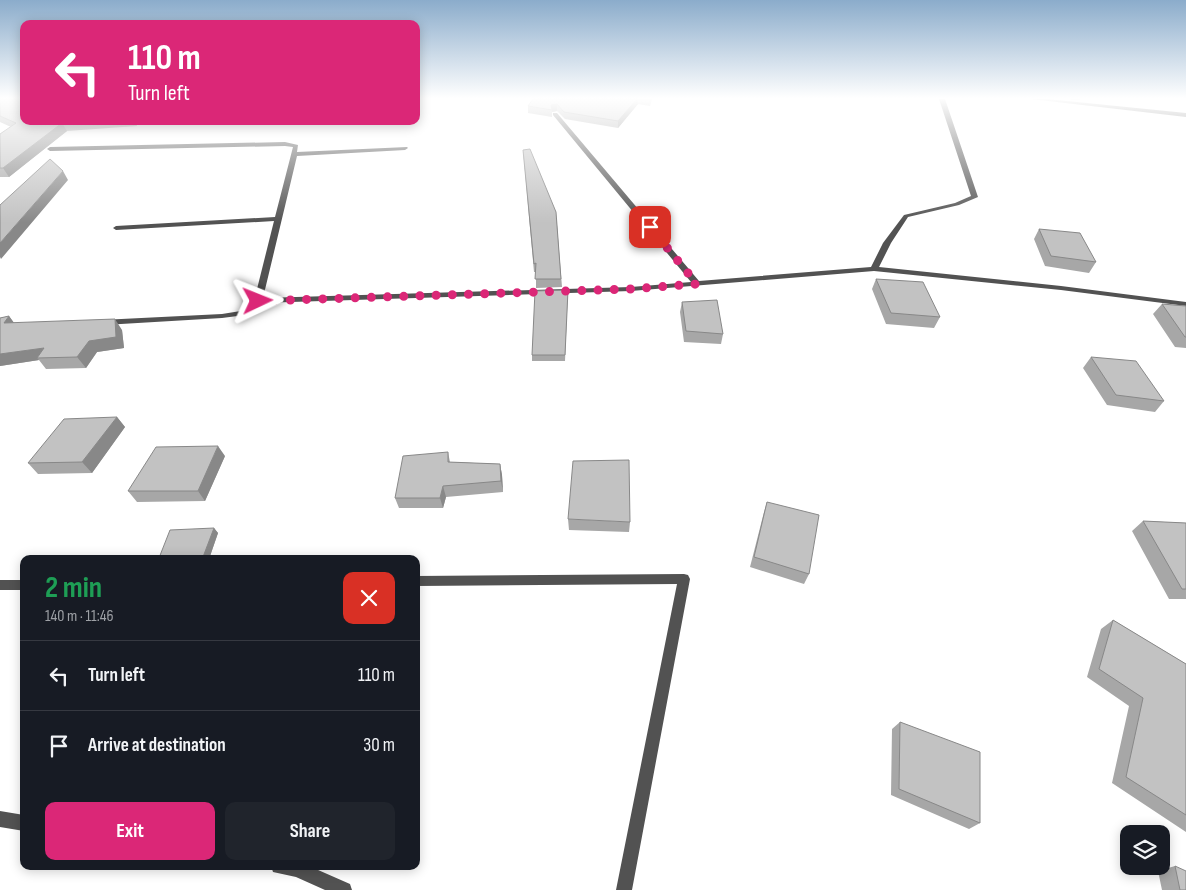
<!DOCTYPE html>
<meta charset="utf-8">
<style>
:root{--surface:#171b24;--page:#20242c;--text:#f1f3f6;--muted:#9ea1a6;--line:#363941;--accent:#db2777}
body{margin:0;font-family:"Sofia Sans Condensed",sans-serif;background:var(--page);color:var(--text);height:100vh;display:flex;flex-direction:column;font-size:19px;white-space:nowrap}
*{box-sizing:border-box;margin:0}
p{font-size:16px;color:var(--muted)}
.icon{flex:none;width:28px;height:28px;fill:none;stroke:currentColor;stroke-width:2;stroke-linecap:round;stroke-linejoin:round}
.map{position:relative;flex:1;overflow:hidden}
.sheet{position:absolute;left:20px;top:555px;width:400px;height:315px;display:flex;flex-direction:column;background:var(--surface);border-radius:10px;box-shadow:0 2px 12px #0003}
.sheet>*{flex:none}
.hud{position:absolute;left:20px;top:20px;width:400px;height:105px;border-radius:10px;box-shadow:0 2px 12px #0003;background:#db2777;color:#fff;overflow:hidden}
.tools{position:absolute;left:1120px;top:825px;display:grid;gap:10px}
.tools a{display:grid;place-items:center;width:50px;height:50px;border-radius:10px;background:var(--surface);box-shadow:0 2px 12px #0003;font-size:25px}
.pin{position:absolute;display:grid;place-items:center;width:42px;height:42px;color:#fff;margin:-21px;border-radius:10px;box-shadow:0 2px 8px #0006}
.me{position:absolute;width:55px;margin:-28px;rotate:88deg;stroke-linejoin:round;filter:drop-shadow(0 0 4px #0008)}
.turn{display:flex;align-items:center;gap:18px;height:105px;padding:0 25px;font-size:22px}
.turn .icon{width:65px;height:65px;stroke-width:2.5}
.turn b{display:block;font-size:35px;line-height:42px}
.round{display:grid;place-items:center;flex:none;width:52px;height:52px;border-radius:10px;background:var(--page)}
.summary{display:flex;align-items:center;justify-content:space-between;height:85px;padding:0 25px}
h1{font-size:30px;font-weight:700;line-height:38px;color:#1e9e55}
.primary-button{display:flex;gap:10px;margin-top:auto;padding:10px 25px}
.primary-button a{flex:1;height:58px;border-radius:10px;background:var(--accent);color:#fff;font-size:20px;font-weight:700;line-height:58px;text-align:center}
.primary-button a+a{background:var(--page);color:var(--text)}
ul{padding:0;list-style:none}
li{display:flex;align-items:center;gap:15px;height:70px;padding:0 25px;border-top:1px solid var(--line)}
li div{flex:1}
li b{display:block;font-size:19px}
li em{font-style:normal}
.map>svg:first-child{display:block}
</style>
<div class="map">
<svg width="1186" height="890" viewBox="0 0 1186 890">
<rect width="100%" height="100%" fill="#fff"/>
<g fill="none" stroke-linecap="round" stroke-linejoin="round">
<!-- minor -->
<path fill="#525252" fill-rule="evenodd" d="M939,99H945L978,197L959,205L908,217L891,243L879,267L1061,286L1186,302V306L1061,290L874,271L631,291L260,303L253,314L222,318L104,325L100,322L101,320L222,314L247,310L254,301L274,221L116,230L113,228L116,226L275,217L293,147L285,146L50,151L47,149L50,147L285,142L298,145L297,152L407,147L408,148L405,150L297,156L263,298L631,287L691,282L553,115V113H557L699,281L871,267L883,243L904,215L955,203L971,196Z
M1031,99H1047L1186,113V117Z
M684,574L688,575L690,579L632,890H616L677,584L416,586V576Z
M0,580H24V590H0Z
M0,811L24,815V831L0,827Z
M271,866H309L350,884L352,890H325L296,877L273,872Z"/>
</g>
<!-- wall -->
<path fill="#a7a7a7" d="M0,99L24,121H135L137,126L67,131L9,177H0V134L11,127L0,122Z
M533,99H652L650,106L638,104L618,128L565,119L557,111L552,112V117L528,113V106Z
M1064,99H1080L1079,100Z
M523,150L556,212L562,287L536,288V272H534Z
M1039,229L1096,262L1089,273L1045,266L1034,239Z
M876,279L940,317L934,328L886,324L872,289Z
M568,290L565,361H532V355Z
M682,302L723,334L721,344L684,342L680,312Z
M1162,304L1186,306V348L1175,347L1153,314Z
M9,316L14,323L122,330L124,348L97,352L86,368L46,369L39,360L0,366V318Z
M1091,357L1164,401L1155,412L1107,405L1083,368Z
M117,417L125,427L92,473L38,474L28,463Z
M448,452L450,462L500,464L502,475L503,492L446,497L443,508H399L395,498Z
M225,456L205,501L137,502L128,491Z
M767,502L809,574L804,584L750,567L764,512Z
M568,519L630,522L629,532L569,530Z
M1143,521L1186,523V599H1169L1132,531Z
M214,528L218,533L209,559H160L159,558Z
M1113,620L1186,664V832L1112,783L1129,706L1087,677L1101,629Z
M900,722L980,823L969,829L891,795L892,729Z
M1175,866L1186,890H1162L1158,871Z"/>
<!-- shaded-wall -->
<path fill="#888" d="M637,99H638V104L618,128V121Z
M557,104V111L552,112L551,105Z
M62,123L67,131L9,177L3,168Z
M63,171L68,180L1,259L0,257V243Z
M9,316L17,327L4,323Z
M115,319L122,330L124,348L97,352L86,368L77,357L89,341Z
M44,348L37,358L39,360L0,366V354Z
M117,417L125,427L92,473L82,462Z
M218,446L225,456L205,501L198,491Z
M500,464L502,475L503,492L501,481Z
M443,486L446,497L443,508L440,498Z
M214,528L218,533L209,559H205L203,557Z"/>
<!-- building -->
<path fill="#c2c2c2" stroke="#888" d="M0,99H24V121H82L62,123L3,168H0V134L16,123L0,116Z
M533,99H637L618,121L564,112L557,104L551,105L552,110L528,106Z
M530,149L556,212L561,279H535L536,263L534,264L523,150Z
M50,159L63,171L0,243V205Z
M1039,229L1080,233L1096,262L1051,256Z
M876,279L923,282L940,317L891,313Z
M568,290L565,355H532L535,291Z
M717,300L723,334L686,331L682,302Z
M1162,304L1186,306V337H1185Z
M9,316L4,323L115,319L116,337L89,341L77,357L37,358L44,348L0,354V318Z
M1091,357L1136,361L1164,401L1116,395Z
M117,417L82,462L28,463L64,419Z
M218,446L198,491H128L156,447Z
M448,452V462L500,464L501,481L443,486L440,498H395L403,456Z
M629,460L630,522L568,519L573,461Z
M767,502L819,515L809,574L754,557Z
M1143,521L1186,523V589H1182Z
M214,528L203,557L159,558L170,530Z
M1113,620L1186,664V815L1126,777L1143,698L1099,669Z
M900,722L980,752V823L899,789Z
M1175,866L1186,871V890H1180Z"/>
<!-- sky -->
<linearGradient id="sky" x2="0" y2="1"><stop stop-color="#8baccb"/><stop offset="0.44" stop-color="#fff"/><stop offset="1" stop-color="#fff" stop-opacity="0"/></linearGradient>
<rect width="1186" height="223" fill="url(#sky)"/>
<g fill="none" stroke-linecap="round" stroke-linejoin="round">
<!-- route -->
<path stroke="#db2777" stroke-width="9" stroke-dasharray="0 16.2" d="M258,301L631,289L697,284L650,227"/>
</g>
</svg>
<div class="tools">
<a><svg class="icon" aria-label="layers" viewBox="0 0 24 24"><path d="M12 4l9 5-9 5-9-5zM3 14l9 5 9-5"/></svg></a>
</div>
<div class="pin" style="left:650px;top:227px;background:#d93025"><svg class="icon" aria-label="arrive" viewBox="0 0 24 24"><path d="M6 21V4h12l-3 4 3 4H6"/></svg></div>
<svg class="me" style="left:258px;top:301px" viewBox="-20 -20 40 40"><path d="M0-17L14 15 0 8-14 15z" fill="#db2777" stroke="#fff" stroke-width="4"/></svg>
<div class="hud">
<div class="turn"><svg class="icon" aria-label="left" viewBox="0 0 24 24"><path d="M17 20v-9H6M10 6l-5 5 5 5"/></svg><div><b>110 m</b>Turn left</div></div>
</div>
<section class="sheet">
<div class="summary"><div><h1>2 min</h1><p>140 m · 11:46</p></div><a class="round" style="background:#d93025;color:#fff"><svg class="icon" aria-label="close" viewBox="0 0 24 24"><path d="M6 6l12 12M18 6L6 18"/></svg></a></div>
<ul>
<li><svg class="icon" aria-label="left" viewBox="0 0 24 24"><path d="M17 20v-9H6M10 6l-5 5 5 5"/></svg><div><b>Turn left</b></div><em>110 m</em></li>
<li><svg class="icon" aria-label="arrive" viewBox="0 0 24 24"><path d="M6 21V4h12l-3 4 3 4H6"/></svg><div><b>Arrive at destination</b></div><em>30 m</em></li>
</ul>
<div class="primary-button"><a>Exit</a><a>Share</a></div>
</section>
</div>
